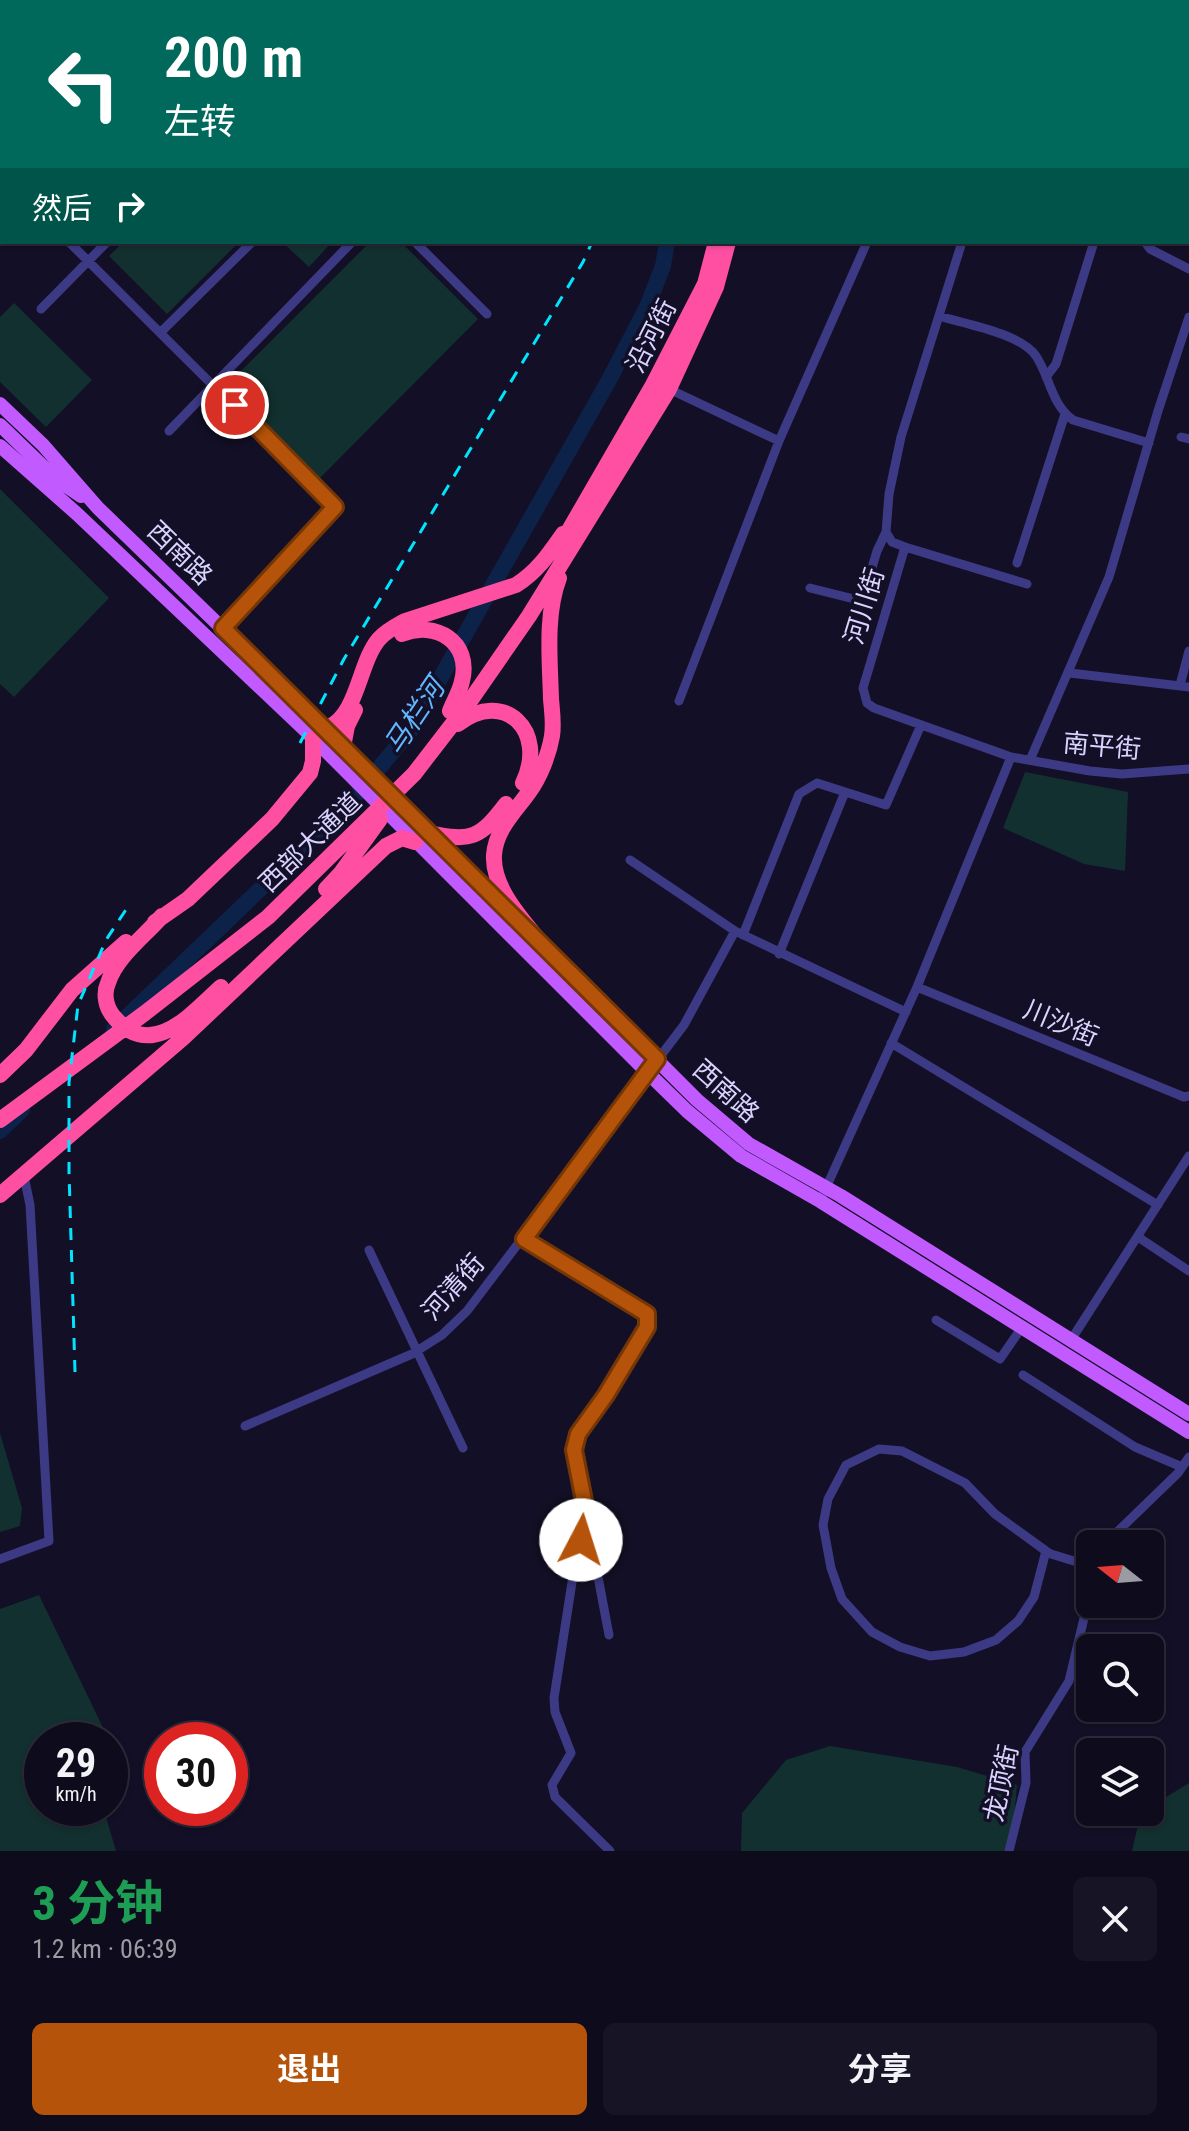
<!DOCTYPE html>
<html lang="zh">
<meta charset="utf-8">
<style>
:root{--surface:#0e0b1c;--page:#171425;--text:#f1f3f6;--muted:#9b9ba3;--line:#2e2b3b;--accent:#b45309}
body{margin:0;font-family:"Roboto Condensed","Noto Sans SC",sans-serif;background:var(--page);color:var(--text);height:100vh;display:flex;flex-direction:column;font-size:30px;white-space:nowrap}
*{box-sizing:border-box;margin:0}
p{font-size:26px;color:var(--muted)}
.icon{flex:none;width:44px;height:44px;fill:none;stroke:currentColor;stroke-width:2;stroke-linecap:round;stroke-linejoin:round}
.map{position:relative;height:1851px;overflow:hidden}
.details{display:flex;flex-direction:column;background:var(--surface);flex:1}
.details>*{flex:none}
.top-card{position:absolute;left:0px;top:0px;width:1190px;height:244px;box-shadow:0 2px 6px #0004,0 0 0 2px var(--line);background:#00695c;color:#fff;overflow:hidden}
.needle{width:52px;rotate:287deg}
.tools{position:absolute;left:1076px;top:1530px;display:grid;gap:16px}
.tools a{display:grid;place-items:center;width:88px;height:88px;border-radius:12px;background:var(--surface);box-shadow:0 2px 6px #0004,0 0 0 2px var(--line);font-size:40px}
.speed{position:absolute;left:24px;top:1722px;display:flex;gap:16px;font-size:40px;font-weight:700;text-align:center}
.speed>*{display:grid;place-content:center;width:104px;height:104px;border-radius:50%;background:var(--surface);box-shadow:0 2px 6px #0004,0 0 0 2px var(--line);line-height:1}
.speed small{font-size:20px;font-weight:400}
.speed .limit{border:12px solid #d22;background:#fff;color:#111}
.pin{position:absolute;display:grid;place-items:center;width:68px;height:68px;color:#fff;margin:-34px;border:4px solid #fff;border-radius:50%;box-shadow:0 2px 8px #0007}
.me{position:absolute;width:88px;margin:-44px;rotate:5deg;stroke-linejoin:round;filter:drop-shadow(0 0 6px #0008)}
.turn{display:flex;align-items:center;gap:28px;height:168px;padding:0 32px;font-size:36px}
.turn .icon{width:104px;height:104px;stroke-width:2.5}
.turn b{display:block;font-size:56px;line-height:68px}
.then{display:flex;align-items:center;height:76px;padding:0 32px;background:#0003;gap:16px;font-size:30px}
.round{display:grid;place-items:center;flex:none;width:84px;height:84px;border-radius:12px;background:var(--page)}
.head{display:flex;align-items:center;justify-content:space-between;height:136px;padding:0 32px}
h1{font-size:48px;font-weight:700;line-height:60px;color:#1e9e55}
.primary-button{display:flex;gap:16px;margin-top:auto;padding:16px 32px}
.primary-button a{flex:1;height:92px;border-radius:12px;background:var(--accent);color:#fff;font-size:32px;font-weight:700;line-height:92px;text-align:center}
.primary-button a+a{background:var(--page);color:var(--text)}
.map>svg:first-child{display:block}
</style>
<div class="map">
<svg width="1189" height="1851" viewBox="0 0 1189 1851">
<rect width="100%" height="100%" fill="#130f26"/>
<!-- green -->
<path fill="#12302f" d="M123,242H239L167,314L109,256Z
M282,242H332L309,267Z
M370,242H401L478,319L318,480L225,387Z
M14,303L92,380L46,427L0,382V317Z
M0,489L109,598L14,697L0,684Z
M1025,772L1128,792L1125,871L1084,864L1003,828Z
M0,1433L22,1508L20,1526L0,1532Z
M39,1595L109,1740H42V1808H108L106,1817L116,1851H0V1609Z
M830,1746L957,1767L1017,1785L1011,1851H741L742,1813L786,1760Z
M1189,1783V1851H1132L1141,1812H1150V1807Z"/>
<g fill="none" stroke-linecap="round" stroke-linejoin="round">
<!-- river -->
<path stroke="#0c2248" stroke-width="16" d="M700,2V0
M114,1029L347,806L411,730L609,380L647,307L663,266L667,242
M0,1131L22,1110"/>
<!-- street -->
<path stroke="#3d3a85" stroke-width="9" d="M14,0L16,2
M234,0L236,2
M554,0L556,2
M27,2L29,0
M194,2L196,0
M531,2L533,0
M994,2L996,0
M0,32L2,30
M0,203L2,201
M1188,239H1189
M69,242L335,507L223,628
M415,242L487,314
M962,242L901,437L889,494L886,532L892,542L905,547L1027,584
M1145,242L1150,249L1189,269
M41,309L107,242
M939,316C965,324 1020,333 1036,356C1050,377 1051,404 1073,420L1149,443
M161,332L252,242
M1046,377L1056,364L1094,242
M669,389L779,441L679,701
M169,431L352,242
M1181,437L1189,439
M779,441L867,242
M905,547L863,688L867,703L874,708L1011,757L1090,771L1122,774L1189,769
M1017,563L1065,414
M810,588L862,601L877,551L886,532
M1070,673L1189,687
M1180,685L1189,651
M1030,760L1109,577L1158,411L1189,317
M630,860L735,931L906,1012
M743,935L799,794L817,783L886,805L921,725
M779,954L845,792
M917,987L1184,1097L1189,1096
M891,1043L1158,1205
M820,1201L917,987L1011,757
M1138,1237L1189,1271
M524,1239L647,1314V1327L606,1395L578,1434L574,1450L609,1635
M369,1250L463,1448
M936,1320L1000,1359L1022,1327
M1071,1340L1189,1156
M1023,1375L1135,1447L1182,1467
M245,1426L412,1354L442,1335L467,1311L684,1025L735,931
M587,1519L575,1563L554,1698L555,1712L571,1753L552,1785L555,1797L610,1851
M1110,1544L1113,1536L1178,1473L1189,1457
M1046,1551L1034,1597L1018,1621L996,1640L964,1652L930,1656L900,1647L872,1632L842,1599L831,1568L823,1525L828,1499L846,1465L879,1449L902,1451L965,1483L995,1514L1046,1551L1051,1554L1090,1566
M0,1559L49,1541L30,1205L24,1176
M1009,1851L1026,1783L1025,1752L1069,1681L1090,1593"/>
<!-- primary -->
<path stroke="#c25bff" stroke-width="14" d="M72,2L74,0
M105,2L107,0
M0,76L2,74
M0,109L2,107
M0,404L43,445L98,508L322,725L515,918
M0,425L56,479L81,496
M0,446L76,513L306,731L647,1072L687,1111L741,1156L820,1201L1189,1432
M535,938L697,1100L749,1144L841,1196L1189,1414"/>
<!-- highway -->
<path stroke="#ff4fa3" stroke-width="16" d="M742,2V0
M753,2V0
M773,2L774,0
M560,546L653,385L705,284L716,242
M402,634C435,620 472,642 462,681C460,691 454,701 450,711
M458,724C504,688 548,731 523,783
M322,725L329,727C358,714 359,662 379,639C386,631 396,626 405,621L516,585C537,572 549,554 563,534
M343,747L347,726L355,710
M429,833C472,842 480,838 506,804
M326,889L341,873L380,819
M162,916C145,936 116,957 108,983C103,994 106,1008 114,1017C152,1062 192,1013 221,987
M155,922L188,899L272,819L310,773L313,761V739
M543,945C524,921 492,889 494,855C496,829 514,813 529,792C540,777 549,754 552,736C554,724 552,711 551,699C550,660 545,615 559,578
M0,1075L26,1050L72,990L126,942
M0,1120L145,1013L268,917L414,774L468,704L529,616L669,389L716,287L728,242
M0,1195L183,1038L386,846L402,838L415,842"/>
<!-- rail -->
<path stroke="#00e5ff" stroke-width="3" stroke-dasharray="12 10" stroke-linecap="butt" d="M647,2L648,0
M300,743L344,659L583,262L592,242
M75,1372L69,1172V1082L78,1005L106,940L127,908"/>
</g>
<g fill="none" stroke-linecap="round" stroke-linejoin="round">
<defs>
<path id="route" d="M235,405L335,507L223,628L657,1059L524,1239L647,1314V1327L606,1395L578,1434L574,1450L587,1516L581,1540"/>
</defs>
<!-- route casing -->
<use href="#route" stroke="#753606" stroke-width="20"/>
<!-- route -->
<use href="#route" stroke="#b45309" stroke-width="14"/>
</g>
<g text-anchor="middle" stroke-width="7" stroke-linejoin="round" paint-order="stroke">
<!-- street labels -->
<g font-size="26" fill="#d9d4ff" stroke="#130f26">
<text transform="translate(651 336) rotate(-63)" y="9">沿河街</text>
<text transform="translate(180 553) rotate(44)" y="9">西南路</text>
<text transform="translate(864 606) rotate(-73)" y="9">河川街</text>
<text transform="translate(1102 746) rotate(5)" y="9">南平街</text>
<text transform="translate(310 842) rotate(-44)" y="9">西部大通道</text>
<text transform="translate(1061 1023) rotate(23)" y="9">川沙街</text>
<text transform="translate(726 1091) rotate(42)" y="9">西南路</text>
<text transform="translate(453 1287) rotate(-48)" y="9">河清街</text>
<text transform="translate(1001 1783) rotate(-78)" y="9">龙顶街</text>
</g>
<!-- water labels -->
<g font-size="28" font-style="italic" fill="#62b6ff" stroke="#130f26">
<text transform="translate(414 716) rotate(-56)" y="10">马栏河</text>
</g>
</g>
</svg>
<div class="tools">
<a><svg class="needle" viewBox="-14 -14 28 28"><path d="M0-13l5 13h-10z" fill="#e53935"/><path d="M0 13l5-13h-10z" fill="#9b9ba3"/></svg></a>
<a><svg class="icon" aria-label="search" viewBox="0 0 24 24"><circle cx="10" cy="10" r="6"/><path d="M15 15l6 6"/></svg></a>
<a><svg class="icon" aria-label="layers" viewBox="0 0 24 24"><path d="M12 4l9 5-9 5-9-5zM3 14l9 5 9-5"/></svg></a>
</div>
<div class="speed"><div>29<small>km/h</small></div><div class="limit">30</div></div>
<div class="pin" style="left:235px;top:405px;background:#d93025"><svg class="icon" aria-label="arrive" viewBox="0 0 24 24"><path d="M6 21V4h12l-3 4 3 4H6"/></svg></div>
<svg class="me" style="left:581px;top:1540px" viewBox="-20 -20 40 40"><circle r="19" fill="#fff"/><path d="M0-13L10 11 0 6-10 11z" fill="#b45309"/></svg>
<div class="top-card">
<div class="turn"><svg class="icon" aria-label="left" viewBox="0 0 24 24"><path d="M17 20v-9H6M10 6l-5 5 5 5"/></svg><div><b>200 m</b>左转</div></div>
<div class="then">然后<svg class="icon" aria-label="right" viewBox="0 0 24 24"><path d="M7 20v-9h11M14 6l5 5-5 5"/></svg></div>
</div>
</div>
<section class="details">
<div class="head"><div><h1>3 分钟</h1><p>1.2 km · 06:39</p></div><a class="round"><svg class="icon" aria-label="close" viewBox="0 0 24 24"><path d="M6 6l12 12M18 6L6 18"/></svg></a></div>
<div class="primary-button"><a>退出</a><a>分享</a></div>
</section>
